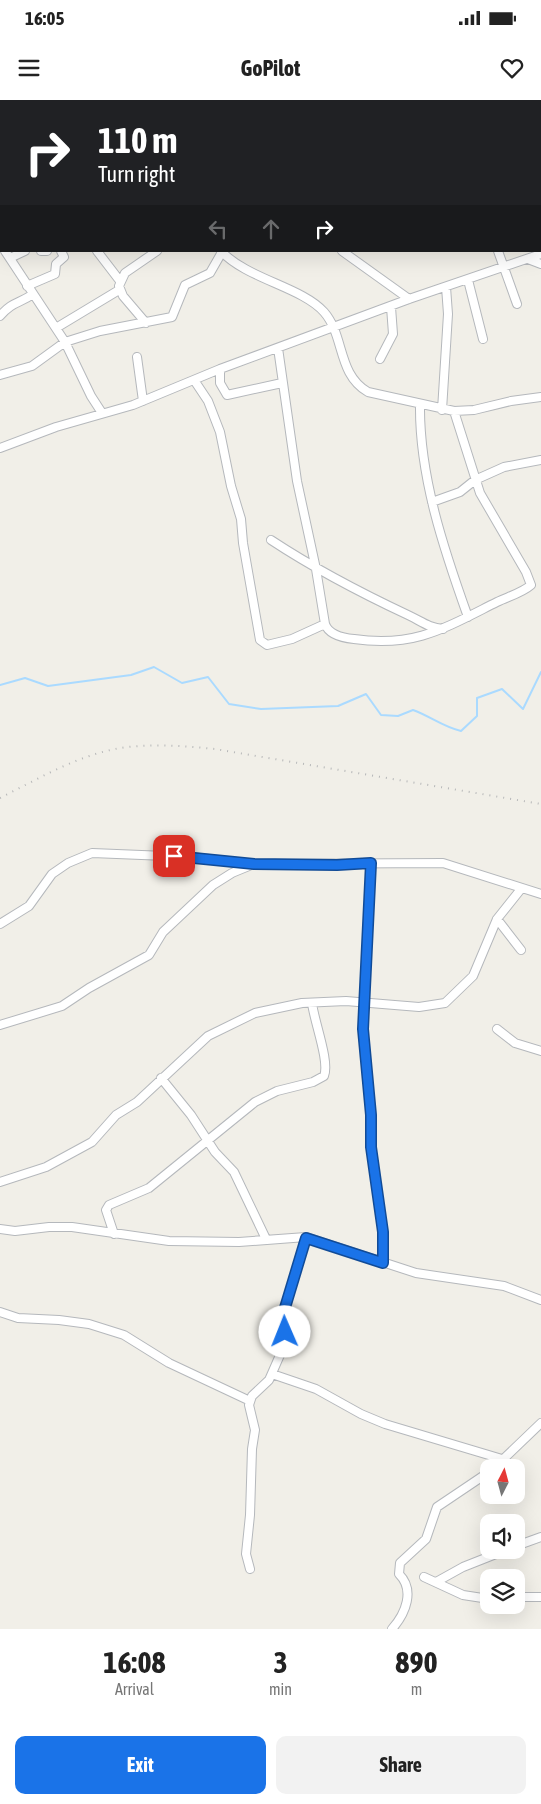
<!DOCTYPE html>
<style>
:root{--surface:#fff;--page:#f2f2f2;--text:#222;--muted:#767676;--accent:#1a73e8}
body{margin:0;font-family:"Asap Condensed",sans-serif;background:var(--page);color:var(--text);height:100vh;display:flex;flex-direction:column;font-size:19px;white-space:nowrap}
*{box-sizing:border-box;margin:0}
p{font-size:16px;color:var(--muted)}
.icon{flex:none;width:28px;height:28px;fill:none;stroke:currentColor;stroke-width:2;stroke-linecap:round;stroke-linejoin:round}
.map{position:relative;height:1529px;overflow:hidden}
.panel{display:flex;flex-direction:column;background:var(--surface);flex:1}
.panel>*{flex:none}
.banner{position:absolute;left:0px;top:0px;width:541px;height:152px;box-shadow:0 5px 20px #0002;background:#202124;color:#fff;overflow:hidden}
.needle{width:32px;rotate:6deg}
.controls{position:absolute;left:480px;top:1359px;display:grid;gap:10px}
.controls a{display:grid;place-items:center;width:45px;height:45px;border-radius:10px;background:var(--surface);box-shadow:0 5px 20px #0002;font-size:25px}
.pin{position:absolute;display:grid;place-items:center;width:42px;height:42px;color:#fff;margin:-21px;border-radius:10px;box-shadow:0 2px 8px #0006}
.me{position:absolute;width:55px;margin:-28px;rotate:359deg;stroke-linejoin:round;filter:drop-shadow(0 0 4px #0008)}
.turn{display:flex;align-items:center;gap:18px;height:105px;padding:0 15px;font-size:22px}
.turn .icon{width:65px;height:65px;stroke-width:2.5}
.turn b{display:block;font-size:35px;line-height:42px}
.lanes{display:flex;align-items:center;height:48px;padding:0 15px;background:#0003;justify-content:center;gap:25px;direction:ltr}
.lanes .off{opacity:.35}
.eta{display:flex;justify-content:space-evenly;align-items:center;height:85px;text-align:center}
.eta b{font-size:30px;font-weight:700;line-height:35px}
.action{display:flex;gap:10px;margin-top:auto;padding:10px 15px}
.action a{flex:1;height:58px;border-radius:10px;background:var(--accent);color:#fff;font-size:20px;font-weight:700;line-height:58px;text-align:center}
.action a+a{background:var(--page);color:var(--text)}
.status{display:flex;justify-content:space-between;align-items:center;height:35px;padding:0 25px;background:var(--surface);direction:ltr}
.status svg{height:14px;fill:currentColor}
header{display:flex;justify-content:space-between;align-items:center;height:65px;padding:0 15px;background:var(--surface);font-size:22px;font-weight:700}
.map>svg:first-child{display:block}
</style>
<div class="status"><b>16:05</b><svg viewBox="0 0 49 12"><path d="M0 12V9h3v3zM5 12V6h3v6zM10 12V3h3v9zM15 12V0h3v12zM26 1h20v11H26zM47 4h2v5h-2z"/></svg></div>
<header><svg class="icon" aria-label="menu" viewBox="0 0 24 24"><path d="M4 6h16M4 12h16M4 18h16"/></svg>GoPilot<svg class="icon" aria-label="heart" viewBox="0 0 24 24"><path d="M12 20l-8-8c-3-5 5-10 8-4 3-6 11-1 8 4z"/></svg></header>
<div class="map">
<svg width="541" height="1529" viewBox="0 0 541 1529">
<rect width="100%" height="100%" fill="#f1efe8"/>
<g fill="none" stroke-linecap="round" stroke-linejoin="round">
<!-- stream -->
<path stroke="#aadaff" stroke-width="2" d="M29,1V0
M0,30H1
M0,585L25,578L48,586L131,575L154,567L182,583L208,577L229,604L261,609L338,606L366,594L381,615L398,616L413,610C430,616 443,627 461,631L477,616V598L502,589L523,609L541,572"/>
<defs>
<path id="minor" d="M125,0V1
M207,0V1
M409,0L411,1
M176,1L179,0
M540,24H541
M540,75H541
M0,80L1,81
M0,93L1,92
M0,134L1,133
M0,144L1,146
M5,151L65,242L91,296L102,313
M41,151H47
M97,151L120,181
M221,151C247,179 302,187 324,212C345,236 337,274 368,292L454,311L474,310L511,301L541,297
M342,151L409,199
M498,151L517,204
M10,158L25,151
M528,159L541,164
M468,180L483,239
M27,186L55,174L56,164L64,157L61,151
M0,216C13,201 19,204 33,194
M146,223L123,196L119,186L125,173L157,151
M56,228L119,190
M278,248L297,381L316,469L325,524C329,535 343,538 354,539C414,548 445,528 497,502C507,497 522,493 531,485L526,472L480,393L454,311
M137,257L143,301
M380,259L393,234L391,207
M220,269V283L227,295L282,283
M0,275L32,266L65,242L100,231L172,217L185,185L210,173L222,152
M194,280L208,301L220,332L231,386L241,419L243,443L260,540L267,545L292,539L325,524
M420,304C419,376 444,450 468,517
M442,310L448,214L446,187
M0,348L56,327L133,305L220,269L409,199L541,154
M432,402L460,392L475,380L504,367L541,360
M271,440C315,469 361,493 408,515C421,521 429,528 443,529
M371,763L363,929L371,1015V1047L383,1132V1163
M497,819L521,850
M0,824L29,806L52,774L68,763L92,753L191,757L255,764L443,763L541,794
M0,925L62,906L89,888L149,855L163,832L213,785L232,773L249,766
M497,929L515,943L541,951
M161,978L191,1015L215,1052L234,1072L266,1139
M0,1082L46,1067L92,1042L116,1015L137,1002L208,936L255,913L302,903L346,901L419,907L445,903L473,876L497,819L521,789
M0,1129L15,1131L49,1127H72L169,1141L239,1142L306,1137L416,1173L504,1186L541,1200
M114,1134L106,1110L109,1105L149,1088L255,1002L277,991L313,982L324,976C330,962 314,921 312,903
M0,1212L18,1218L59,1220L89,1224L124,1235L169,1263L250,1301
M272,1274L316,1289L361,1314L385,1324L502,1359
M494,1368L541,1323
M516,1446L541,1437
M250,1469L246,1454L250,1415L252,1349L255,1330L249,1305L252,1296L269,1280L280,1255L286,1228L284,1211L306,1137
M424,1477L463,1495L489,1499
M436,1482L463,1467L506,1450
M516,1497H541
M392,1529C406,1513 415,1490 399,1474L400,1463L426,1439L437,1407L489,1372"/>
</defs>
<!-- minor casing -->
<use href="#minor" stroke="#b5b8bc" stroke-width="10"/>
<!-- minor -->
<use href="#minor" stroke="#fff" stroke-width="8"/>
<!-- rail -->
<path stroke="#b6b7b8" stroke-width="2" stroke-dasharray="1 6" stroke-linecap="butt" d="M0,698C40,678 81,653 127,647C157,644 186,646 215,649L541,704"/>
</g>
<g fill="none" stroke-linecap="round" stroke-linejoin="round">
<defs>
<path id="route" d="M174,756L254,764L337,765L371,763L363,929L371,1015V1047L383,1132V1163L306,1138L284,1211L285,1232"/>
</defs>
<!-- route casing -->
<use href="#route" stroke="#114b97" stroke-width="12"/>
<!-- route -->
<use href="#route" stroke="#1a73e8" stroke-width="9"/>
</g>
</svg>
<div class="controls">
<a><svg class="needle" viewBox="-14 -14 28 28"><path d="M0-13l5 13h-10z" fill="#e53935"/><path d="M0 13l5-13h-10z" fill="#767676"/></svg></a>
<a><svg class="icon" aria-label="sound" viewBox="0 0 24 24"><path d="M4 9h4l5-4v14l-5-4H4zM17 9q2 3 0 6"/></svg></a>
<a><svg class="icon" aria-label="layers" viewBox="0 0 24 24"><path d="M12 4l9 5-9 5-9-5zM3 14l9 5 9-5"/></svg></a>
</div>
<div class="pin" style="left:174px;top:756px;background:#d93025"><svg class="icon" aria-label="arrive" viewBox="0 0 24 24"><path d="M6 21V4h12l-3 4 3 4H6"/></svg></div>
<svg class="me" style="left:285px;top:1232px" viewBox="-20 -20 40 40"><circle r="19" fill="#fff"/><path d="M0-13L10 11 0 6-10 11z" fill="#1a73e8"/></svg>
<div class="banner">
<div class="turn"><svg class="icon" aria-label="right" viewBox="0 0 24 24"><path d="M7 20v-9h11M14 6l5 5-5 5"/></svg><div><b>110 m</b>Turn right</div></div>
<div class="lanes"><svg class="icon off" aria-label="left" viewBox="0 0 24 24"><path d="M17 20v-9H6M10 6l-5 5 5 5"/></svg><svg class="icon off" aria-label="ahead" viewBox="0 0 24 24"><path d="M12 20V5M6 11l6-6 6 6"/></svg><svg class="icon" aria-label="right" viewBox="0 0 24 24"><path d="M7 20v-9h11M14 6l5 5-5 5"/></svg></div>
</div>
</div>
<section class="panel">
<div class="eta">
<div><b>16:08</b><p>Arrival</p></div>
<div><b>3</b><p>min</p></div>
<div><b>890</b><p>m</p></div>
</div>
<div class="action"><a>Exit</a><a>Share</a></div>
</section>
